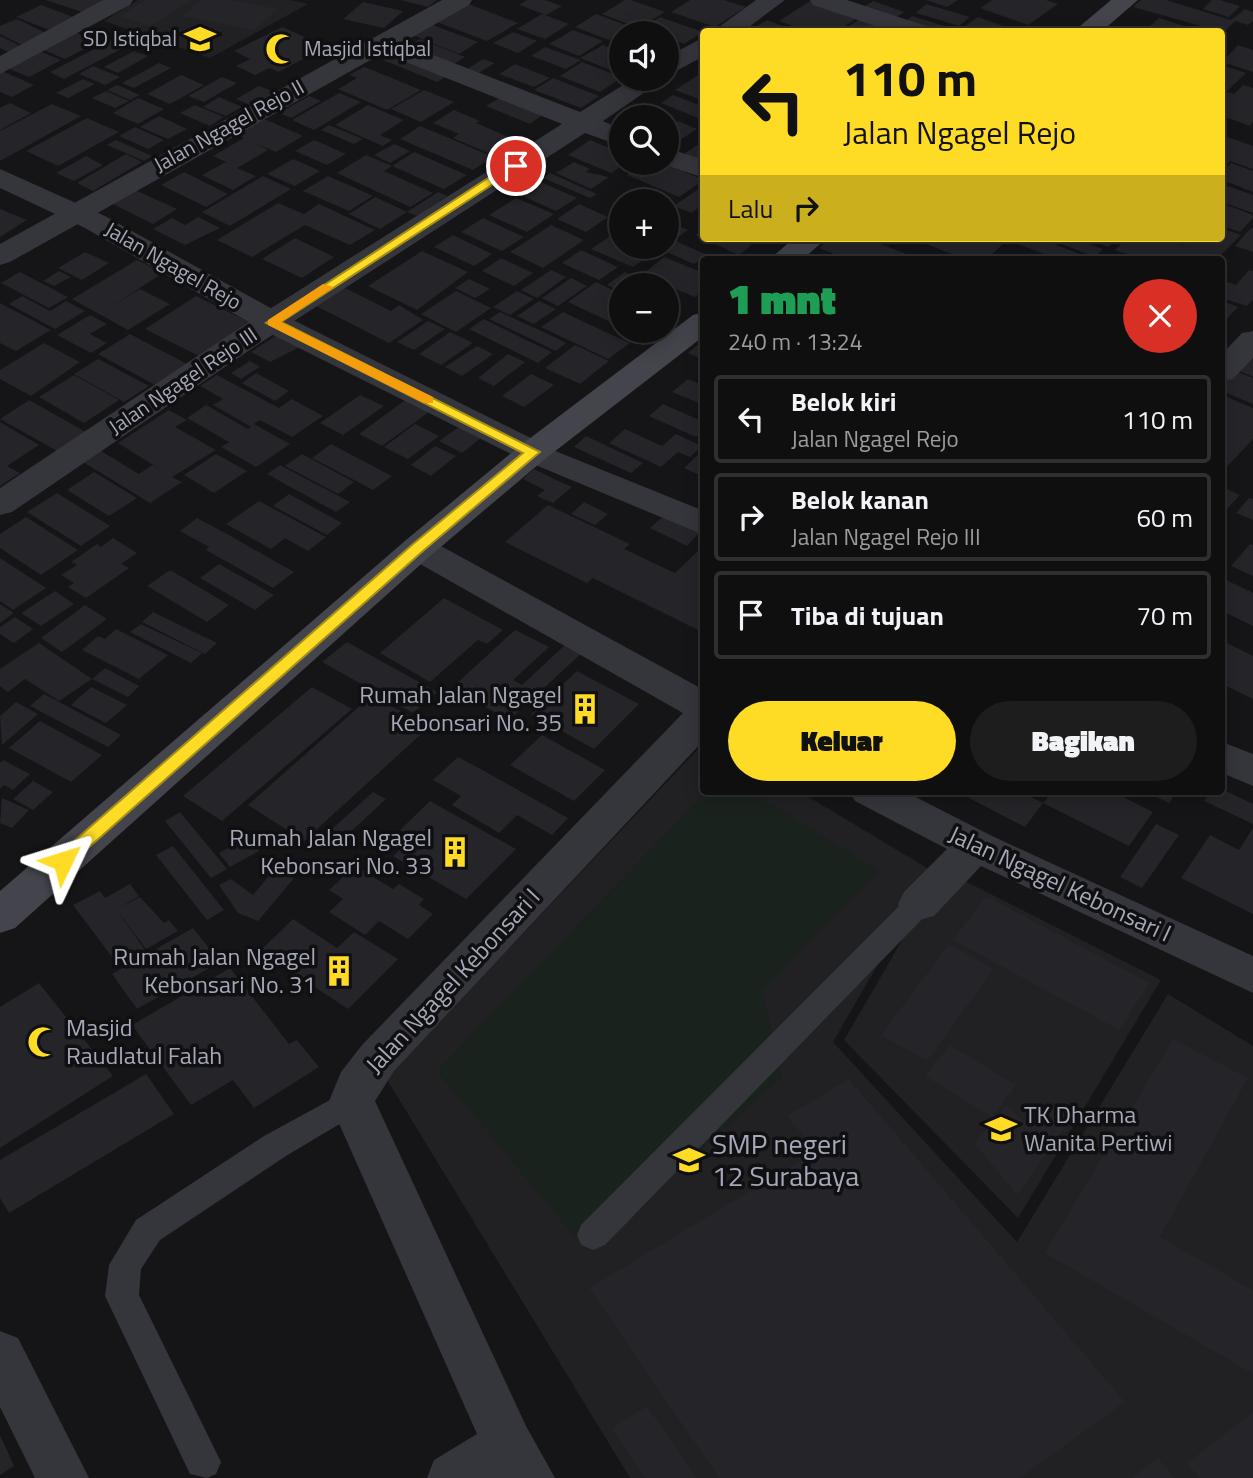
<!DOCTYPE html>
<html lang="id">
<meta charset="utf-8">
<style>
:root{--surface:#100f10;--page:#1e1d1e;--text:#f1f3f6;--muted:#9c9c9f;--line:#302f30;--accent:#fedb25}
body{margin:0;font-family:"Titillium Web",sans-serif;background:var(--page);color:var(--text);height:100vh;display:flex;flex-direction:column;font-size:26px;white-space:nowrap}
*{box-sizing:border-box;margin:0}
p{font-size:23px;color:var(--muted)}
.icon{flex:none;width:38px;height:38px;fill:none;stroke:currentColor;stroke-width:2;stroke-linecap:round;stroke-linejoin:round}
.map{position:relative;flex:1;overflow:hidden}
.drawer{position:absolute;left:700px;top:256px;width:525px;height:539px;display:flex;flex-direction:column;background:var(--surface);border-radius:7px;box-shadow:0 4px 18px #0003,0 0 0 2px var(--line)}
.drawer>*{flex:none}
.banner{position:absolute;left:700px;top:28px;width:525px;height:214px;border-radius:7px;box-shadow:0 4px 18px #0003,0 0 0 2px var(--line);background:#fedb25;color:#111;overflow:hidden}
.buttons{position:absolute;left:609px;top:21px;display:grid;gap:14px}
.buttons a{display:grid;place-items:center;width:70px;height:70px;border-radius:50%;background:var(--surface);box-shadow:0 4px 18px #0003,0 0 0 2px var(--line);font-size:35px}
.pin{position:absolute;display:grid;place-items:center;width:60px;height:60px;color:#fff;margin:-30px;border:4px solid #fff;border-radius:50%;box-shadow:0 2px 7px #0007}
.me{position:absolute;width:77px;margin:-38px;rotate:49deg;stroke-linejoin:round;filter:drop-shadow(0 0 5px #0008)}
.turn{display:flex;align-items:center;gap:24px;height:147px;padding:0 28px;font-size:32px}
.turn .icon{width:91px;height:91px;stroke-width:2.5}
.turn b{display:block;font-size:49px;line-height:60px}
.then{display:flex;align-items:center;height:66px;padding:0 28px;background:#0003;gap:14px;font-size:26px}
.round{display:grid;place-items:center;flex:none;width:74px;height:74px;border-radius:37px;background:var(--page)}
.summary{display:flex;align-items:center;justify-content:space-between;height:119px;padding:0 28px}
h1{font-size:42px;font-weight:800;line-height:52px;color:#1e9e55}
.cta{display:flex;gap:14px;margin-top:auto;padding:14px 28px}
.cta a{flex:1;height:80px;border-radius:42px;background:var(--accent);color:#111;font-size:28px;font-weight:800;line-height:80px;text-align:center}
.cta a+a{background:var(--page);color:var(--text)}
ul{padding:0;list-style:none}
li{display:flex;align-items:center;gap:21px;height:88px;margin:0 14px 10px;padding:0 14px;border:4px solid var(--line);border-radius:7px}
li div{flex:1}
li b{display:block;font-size:26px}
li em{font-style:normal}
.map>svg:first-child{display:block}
</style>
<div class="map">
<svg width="1253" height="1478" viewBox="0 0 1253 1478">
<rect width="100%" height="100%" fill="#151416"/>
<!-- built -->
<path fill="#212023" d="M138,0H290L308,4L210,58L104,21Z
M703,744L704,791H799L932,871L833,1042L1017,1242L1168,994L1253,1046V1478H630L386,1078Z
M943,870L1161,980L1018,1218L844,1040Z"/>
<!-- green -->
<path fill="#1a221d" d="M707,791H750L879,871L762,991L782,1077L587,1251L437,1071Z"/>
<!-- building -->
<path fill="#252428" d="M46,0H114L91,15Z
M146,0H192L150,26L119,16Z
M201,0H231L278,9L254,30L182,16Z
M400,0H437L428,7Z
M527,0H545L562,6L546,15L519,5Z
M625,0H631L665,12L639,28L602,14Z
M690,0H724L746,7L715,27L671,12Z
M926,0H958L947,7Z
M992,0H1046L1058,4L1028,25L980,8Z
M1141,0H1166L1231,20L1245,9L1253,12V21L1248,25L1235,21L1222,34V32L1133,7Z
M1212,0H1220L1240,6L1229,17L1203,9Z
M810,1L857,18L836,32H809L779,21Z
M873,1L904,12L893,20L862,8Z
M363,2L403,11L384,28L343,19Z
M466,3L518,23L487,41L434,21Z
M926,4L970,17L959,26L916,13Z
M41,5L76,18L52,31L16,17Z
M542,14L569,24L545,39L517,29Z
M596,14L631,27L609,40L575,27Z
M912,16L961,31V32H925L902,24Z
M660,17L703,32L684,44L667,37V33L642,28Z
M978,17L1006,27L1000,32H980L965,26Z
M861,18L885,27L878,32H841Z
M1159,18L1200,31V32H1169L1150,26Z
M17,19L48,34L24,46L0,34V26Z
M767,20L796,31V32H766L755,27Z
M430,24L478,42L459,54L410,34Z
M282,27L327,47L278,72L270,68L255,75L236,66L250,59L234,51Z
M573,30L603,41L579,56L549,44Z
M72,31L98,42L65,59L39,48Z
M127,32L142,38L64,79L50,72Z
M513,32L537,41L518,53L493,43Z
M0,36L25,48L13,54L0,48Z
M420,39L465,57L448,68L403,49Z
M603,45L621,52V74L580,58Z
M1238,45L1253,50V72L1222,62Z
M545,47L581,60L566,69L531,56Z
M37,50L61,60L29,77L5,67Z
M134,51L148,56L118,73L104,67Z
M395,54L449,75L437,82L383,60Z
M483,59L495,63L475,75L464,71Z
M582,62L621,77V78L600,92L560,76Z
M159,63L171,68L134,88L122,83Z
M515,64L550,78L534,87L499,74Z
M1222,65L1246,73L1222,96Z
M93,66L120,77L105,85L79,74Z
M364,67L372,70L421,90L387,110L338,89L357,78L349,75Z
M0,70L34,85L12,97L0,92Z
M700,74L704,76V101L675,90Z
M181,75L204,85L170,104L147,94Z
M222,77L237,83L204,102L188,96Z
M553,78L599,96L581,108L534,90Z
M83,79L95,84L68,98L56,93Z
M117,85L140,95L130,100L107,90Z
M1243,85L1253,88V122L1250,126L1222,116V98L1228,92L1234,94Z
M259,86L277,93L254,107L236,99Z
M424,90L454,102L421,122L391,109Z
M106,91L129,101L115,108L92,98Z
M339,93L361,102L314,130L292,120Z
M673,95L704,107V114L698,118L661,103Z
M309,96L321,101L291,118L279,113Z
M219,97L242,107L226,116L203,107Z
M501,97L544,114L530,124L486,106Z
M138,98L164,109L138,124L113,113Z
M10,103L31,113L0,130V108Z
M52,104L81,116L0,161V131Z
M195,105L224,117L210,126L180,113Z
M368,105L404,120L380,135L392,140L383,146L335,125Z
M641,107L666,117H625Z
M454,110L480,121L476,123L523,143L500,158L453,138L459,134L433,123Z
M159,116L187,129L168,139L140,127Z
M87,118L119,132L58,166L26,151Z
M262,118L303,136L276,152L254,143L268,150L237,168L256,176L233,190L202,175L226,162L213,156L244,138L234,134Z
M678,121L697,129L671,146L667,144V128Z
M329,125L363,139L354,144L321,130Z
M420,126L449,138L493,157L473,170L400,139Z
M135,127L164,140L148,149L119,136Z
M1222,135L1253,146V169L1230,161L1222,169Z
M116,140L152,156L144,161L107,145Z
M314,140L326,145L346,154L327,165L295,151Z
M590,140L621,153V163H626L611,173L568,155Z
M704,141V154L695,160L682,155Z
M394,144L410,151L390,163L374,155Z
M414,152L467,175L444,189L392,166Z
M126,154L142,162L93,191L77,183Z
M366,155L392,166L384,171L433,193L410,207L337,173Z
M86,156L103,165L74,181L56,173Z
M293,159L305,164L320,171L295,186L267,174Z
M574,162L590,169L586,172L609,177L591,189L556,173Z
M645,163H664L704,180L679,197L627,175Z
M1231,163L1253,171V192L1222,180V172Z
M184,172L228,194L206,207L161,185Z
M550,173L597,194L590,198L543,178Z
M263,176L291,189L230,226L202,212Z
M328,176L353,187L373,196L349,211L303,191Z
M532,178L577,198L556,211L511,191Z
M1222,184L1253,195V213L1222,202Z
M704,185V204L691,213L674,206Z
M133,189L177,209L153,224L109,202Z
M438,192L448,196L417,216L407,212Z
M375,197L407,212L380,229L349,214Z
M516,198L554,214L527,232L489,215Z
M278,203L304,214L319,204L375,230L350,245L305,225L252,257L217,240Z
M1222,203L1253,215V218L1240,232L1222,226Z
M579,204L608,217L586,232L557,219Z
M0,209L27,220L0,237Z
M198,217L220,228L185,245L153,229L172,218L185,225Z
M483,218L524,237L502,251L461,232Z
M667,221L688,230L677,238L667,233Z
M551,225L584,240L543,268L510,252Z
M1253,227V252L1235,246L1247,232Z
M1222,228L1241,235L1217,259H1141L1115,250L1127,238H1162L1188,247L1167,238H1222Z
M704,229V238H735L752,245L739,255L695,235Z
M453,235L492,254L474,266L434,247Z
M610,236L621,241V247H635L651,254L633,267L591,249Z
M667,237L707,255L694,264L655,247H667Z
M295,238L334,257L302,278L262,259Z
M831,238H865L920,259H846L819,248Z
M911,238H990L1004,243L987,259H964Z
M1002,238H1038L1093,259H1057Z
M1046,238H1073L1103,249L1095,257Z
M1086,238H1118L1108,247Z
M581,250L618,267L599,280L562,263Z
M422,251L468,272L417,310L368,286Z
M85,252L109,263L82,280L58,268Z
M664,257L704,273V290L695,297L642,275Z
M501,258L533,273L514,286L482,271Z
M137,260L163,273L112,306L140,289L170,304L128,330L72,299Z
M551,270L566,277L537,298L521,290Z
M1249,270L1253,271V300L1247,306L1222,298V280L1236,285Z
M59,271L71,277L54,286L43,281Z
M20,272L68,297L49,308L1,283Z
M625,272L655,285H621V291L607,285Z
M571,278L587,286L558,306L542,298Z
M469,279L490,289L475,298L455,288Z
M596,282L621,294V327L568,302Z
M345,288L391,311L399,305L423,320L389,343L316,306Z
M456,291L491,308L456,332L421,314Z
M517,291L534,299L510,315L493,307Z
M22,296L50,311L66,301L85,311L55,329L9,304Z
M196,296L251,323L199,356L145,329Z
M539,301L556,309L534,324L517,316Z
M1222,301L1238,307L1224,322L1222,321Z
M0,303L51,330L16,351L0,343Z
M500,312L548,334L566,343L556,351L489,319Z
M563,312L614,336L630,343L608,359L541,327Z
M90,315L107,324L90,334L107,343L91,353L57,335Z
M484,319L524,339L552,352L538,363L469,329Z
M428,321L445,329L414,350L397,342Z
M450,332L473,343L441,365L419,354Z
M130,334L187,364L155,385L98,354Z
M277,335L300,347L270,362L251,352Z
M701,342L704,344V360L688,353Z
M44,343L80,362L31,396L0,379V370Z
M575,345L609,361L580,384L545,368Z
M477,346L493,354L462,376L445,367Z
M508,354L525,362L494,386L478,378Z
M98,359L149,386L124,402L74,374Z
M1250,359L1253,360V377L1239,371Z
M250,361L260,367L241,379L231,373Z
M1235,371L1253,378V404L1222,391V385Z
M256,373L289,391L275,401L242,383Z
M531,374L554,385L524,407L502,396Z
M74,375L119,400L84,423L39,397Z
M217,375L279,408L292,399L323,416L292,437L260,420L254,424L290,444L256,467L221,447L229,442L187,418L206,405L248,429L251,427L213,405L223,399L200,386Z
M704,377V405L672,392L688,379L697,383Z
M360,395L384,406L343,435L320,423Z
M1222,395L1253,408V439L1222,472Z
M408,398L432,410L382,446L359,434Z
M29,400L86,432L57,451L0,419Z
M663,404L704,422V430L696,437L649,416Z
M169,410L187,420L175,427L216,450L172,477L182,482L150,503L83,462L101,451L139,474L152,465L161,470L118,443Z
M0,422L39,445L7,466L20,473L0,486Z
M415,424L439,436L408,459L384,447Z
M459,427L481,438L462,453L439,441Z
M625,429L662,446L676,434L702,446L690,457L678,452L661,467L609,443Z
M586,436L643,463L631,473L574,447Z
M331,444L392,476L373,490L312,458Z
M435,446L456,456L431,476L411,465Z
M704,449V477L684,468Z
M216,454L247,471L214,493L184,475Z
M302,454L354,482L338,494L285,466Z
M280,465L350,502L336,512L267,474Z
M534,469L556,480L572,487L553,503L537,496L545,490L523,479Z
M94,472L137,498L109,516L67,490Z
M1222,487L1240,495L1227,509L1222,506Z
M57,493L110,526L81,546L27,512Z
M289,494L342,523L327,535L273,506Z
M1249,498L1253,499V520L1236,513Z
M259,501L326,537L308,551L285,538L271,549L226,524Z
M584,502L608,514L595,525L571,514Z
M548,505L630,544L624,549L675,573L699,550L704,552V633L593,578L587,583L505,542Z
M666,514L702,530L687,546L650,528Z
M26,517L78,550L41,575L0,548V534Z
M197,518L227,534L294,572L273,588L206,550L209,547L180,531Z
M113,538L137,553L121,564L129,568L86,598L68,587L74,583L61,575L77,565L71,562L97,544L101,547Z
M1250,544L1253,545V576L1231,566Z
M0,558L46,588L13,610L0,601Z
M219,564L274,595L255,610L200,578Z
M170,570L229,605L207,622L147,586Z
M1222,578L1253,593V626L1222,611Z
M55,591L74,604L41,626L21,613Z
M444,598L503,630L487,644L478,640L430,682L380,653Z
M0,604L14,613L0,623Z
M85,605L107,619L62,652L41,638Z
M153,612L217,643L205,654L142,622Z
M15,617L33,629L14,643L0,634V627Z
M141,624L202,653L191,663L130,632Z
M116,629L168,655L139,679L82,650L98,636L105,639Z
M515,630L549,647L513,680L522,685L568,642L584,651L509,720L473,700L477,696L456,684Z
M347,642L437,692L413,713L322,662Z
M1225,642L1253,656V699L1222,684V646Z
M39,643L92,679L59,701L25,679L8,692L0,686V669Z
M105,668L139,686L128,697L92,679Z
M577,671L639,704L594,749L531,714Z
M91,687L127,705L106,723L71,705Z
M312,687L352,709L222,821L183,796Z
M44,694L65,705L121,735L108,747L30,706Z
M371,696L430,726L304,841L248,805Z
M16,702L38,714L2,745L0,716Z
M40,721L102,755L71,782L9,748Z
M542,735L605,770L574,801L510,765Z
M458,757L486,772L568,818L552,835L517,815L499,833L452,805L461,796L433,780Z
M3,760L30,774L13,790L4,785L0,789V763Z
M33,781L53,792L33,810L13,799Z
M1222,789L1253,804V824L1204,801L1211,791Z
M975,791H1019L1043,803L1025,827L969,798Z
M1053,791H1111L1153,812L1129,846L1043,803Z
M1143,791H1178L1169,803Z
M373,792L386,799L345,837L332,829Z
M2,798L29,810L12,828L0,823Z
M430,801L516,849L466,899L393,856L413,838L400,830Z
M180,812L227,869L211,878L165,821Z
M1156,824L1179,835L1142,888L1120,877Z
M1253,828V914L1181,878L1210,835L1239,850Z
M247,837L259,851L230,867L219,853Z
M173,846L224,910L207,920L156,855Z
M355,866L393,889L399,884L424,899L419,905L433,914L408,939L379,921L365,935L329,912L343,899L329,890Z
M275,869L294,878L258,921L238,913L219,885L231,879L253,895Z
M130,884L139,896L121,907L140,897L164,923L169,920L178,931L146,949L116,909L145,950L118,965L73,905L100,891L105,898Z
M986,896L1150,983L1119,1030L953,940Z
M293,919L337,948L354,932L398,959L348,1009L260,951Z
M193,928L220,962L137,1009L112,974Z
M949,944L994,969L927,1061L881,1035Z
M230,968L289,1044L297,1040L319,1067L254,1108L233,1080L191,1105L132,1025Z
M39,983L113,1076L0,1148V1007Z
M1173,1039L1248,1078L1160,1237L1253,1290V1374L1045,1253Z
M950,1045L1016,1085L992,1117L925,1076Z
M146,1074L174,1114L9,1213L0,1198V1160Z
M849,1079L1125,1402L1020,1478H719L589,1288L816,1151L787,1116Z
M1049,1102L1070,1120L1017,1195L974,1143L1006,1106L1031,1127Z
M647,1406L697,1478H645L612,1428Z
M1253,1412V1478H1199L1187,1463Z
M0,1435L14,1466L0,1475Z
M1158,1458L1175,1478H1132Z"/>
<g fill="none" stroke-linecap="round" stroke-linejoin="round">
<!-- service -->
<path fill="#35353c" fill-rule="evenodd" d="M919,893L929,896L933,904L929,912L605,1245L593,1250L581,1245L577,1235L581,1225L909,896Z
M352,1088L363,1092L367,1101L363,1110L286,1156L160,1240L141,1269L139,1295L221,1462L216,1474L207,1478L190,1474L105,1296L109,1265L136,1220L264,1136Z"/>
<!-- minor -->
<path fill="#35353c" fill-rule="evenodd" d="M103,0H133L130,5L0,74V56Z
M442,0H472L469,5L402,43L580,112L633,79H664L603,121L621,129V146L585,133L260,343L12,512L0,515V488L238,329L562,124L383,53L10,262L0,265V244Z
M756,0H785L742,32H712Z
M810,0H847L929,27L932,32H893L813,5Z
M704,37V56L667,76V57Z
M667,148L704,160V178L660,163H667Z
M1253,331V358L1233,379L1222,381V354L1242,333Z
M533,442L704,511V535L521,459L516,452L521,445Z
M418,536L430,540L704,690V740L394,1071L375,1101L526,1426L555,1478H427L434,1460L477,1434L329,1101L341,1072L362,1045L683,713L406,556L401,548L406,540Z
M1222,742L1253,754V786L1222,773Z
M849,791H904L990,835L1253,956V993L981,866L934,916L919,920L904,916L898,904L904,892L947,849L855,801Z
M0,1331L18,1338L89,1478H35L0,1407Z"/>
<!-- tertiary -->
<path fill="#35353c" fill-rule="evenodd" d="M0,169L105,216L283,315L545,445L550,452L545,459L533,462L521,459L261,329L85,228L0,188Z"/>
<!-- secondary -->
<path fill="#43444c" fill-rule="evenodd" d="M1111,0H1138L1101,32H1073Z
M794,238H827L803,259H770Z
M704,312V336L545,459L430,556L15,928L0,933V891L406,540L521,445L693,315Z"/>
</g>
<!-- route -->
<path fill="#fedb25" stroke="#a58e18" stroke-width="2" d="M511,163L521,166L281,322L540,452L423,551L69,865H57L54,861L57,856L413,544L523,453L266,323Z"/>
<!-- slow -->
<path fill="#f59e0b" d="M323,284L334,287L281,322L433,397V403H424L268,325V320Z"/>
<!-- icons -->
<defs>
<symbol id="school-bare" viewBox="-9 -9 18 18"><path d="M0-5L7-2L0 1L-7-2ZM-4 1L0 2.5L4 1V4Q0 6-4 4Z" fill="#fedb25" stroke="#100f11" stroke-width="2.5" paint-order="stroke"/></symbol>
<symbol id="mosque-bare" viewBox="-9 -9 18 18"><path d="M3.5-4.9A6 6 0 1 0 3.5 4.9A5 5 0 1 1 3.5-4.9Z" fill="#fedb25" stroke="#100f11" stroke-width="2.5" paint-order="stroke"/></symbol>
<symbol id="building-bare" viewBox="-9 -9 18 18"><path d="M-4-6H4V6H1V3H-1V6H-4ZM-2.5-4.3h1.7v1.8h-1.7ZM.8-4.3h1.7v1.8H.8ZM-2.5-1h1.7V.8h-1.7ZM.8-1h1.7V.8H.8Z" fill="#fedb25" stroke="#100f11" stroke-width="2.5" paint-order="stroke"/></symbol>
</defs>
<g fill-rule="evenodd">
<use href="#school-bare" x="178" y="17" width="44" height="44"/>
<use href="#mosque-bare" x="259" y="27" width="44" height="44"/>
<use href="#building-bare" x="563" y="687" width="44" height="44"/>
<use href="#building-bare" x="433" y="830" width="44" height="44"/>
<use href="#building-bare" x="317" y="949" width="44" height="44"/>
<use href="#mosque-bare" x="21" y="1020" width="44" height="44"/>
<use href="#school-bare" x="979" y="1107" width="44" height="44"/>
<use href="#school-bare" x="667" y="1138" width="44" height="44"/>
</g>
<g text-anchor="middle" stroke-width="7" stroke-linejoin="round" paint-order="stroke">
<!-- far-poi labels -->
<g font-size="21" fill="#a5a8b8" stroke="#100f11" text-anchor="end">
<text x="177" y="46">SD Istiqbal</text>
<text x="304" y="56" text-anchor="start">Masjid Istiqbal</text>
</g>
<!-- far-street labels -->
<g font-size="21" fill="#a5a8b8" stroke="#100f11">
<text transform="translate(229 126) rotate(-29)" y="7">Jalan Ngagel Rejo II</text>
<text transform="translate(173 266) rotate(30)" y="7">Jalan Ngagel Rejo</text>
<text transform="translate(183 381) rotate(-34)" y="7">Jalan Ngagel Rejo III</text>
</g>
<!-- poi labels -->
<g font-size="24" fill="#a5a8b8" stroke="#100f11" text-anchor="end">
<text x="562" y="703">Rumah Jalan Ngagel<tspan x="562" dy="28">Kebonsari No. 35</tspan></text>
<text x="432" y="846">Rumah Jalan Ngagel<tspan x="432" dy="28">Kebonsari No. 33</tspan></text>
<text x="316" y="965">Rumah Jalan Ngagel<tspan x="316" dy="28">Kebonsari No. 31</tspan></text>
<text x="66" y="1036" text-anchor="start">Masjid<tspan x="66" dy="28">Raudlatul Falah</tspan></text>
<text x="1024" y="1123" text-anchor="start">TK Dharma<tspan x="1024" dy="28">Wanita Pertiwi</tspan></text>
</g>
<!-- street labels -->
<g font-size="24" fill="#a5a8b8" stroke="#100f11">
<text transform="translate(1060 884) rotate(25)" y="8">Jalan Ngagel Kebonsari I</text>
<text transform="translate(453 981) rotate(-47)" y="8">Jalan Ngagel Kebonsari I</text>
</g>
<!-- near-poi labels -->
<g font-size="28" fill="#a5a8b8" stroke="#100f11" text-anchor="start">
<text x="712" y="1154">SMP negeri<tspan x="712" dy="32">12 Surabaya</tspan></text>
</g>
</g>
</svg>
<div class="buttons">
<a><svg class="icon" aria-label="sound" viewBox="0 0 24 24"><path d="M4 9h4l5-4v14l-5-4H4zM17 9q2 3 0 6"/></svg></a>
<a><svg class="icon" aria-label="search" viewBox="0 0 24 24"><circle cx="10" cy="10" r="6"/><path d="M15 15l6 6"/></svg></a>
<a>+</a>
<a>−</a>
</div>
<div class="pin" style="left:516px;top:166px;background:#d93025"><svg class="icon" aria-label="arrive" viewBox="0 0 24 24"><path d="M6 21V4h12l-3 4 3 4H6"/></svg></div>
<svg class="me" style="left:63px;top:861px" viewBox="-20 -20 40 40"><path d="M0-17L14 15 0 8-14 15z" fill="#fedb25" stroke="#fff" stroke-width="4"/></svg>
<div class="banner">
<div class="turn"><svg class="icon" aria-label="left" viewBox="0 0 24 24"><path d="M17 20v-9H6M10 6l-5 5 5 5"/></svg><div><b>110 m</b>Jalan Ngagel Rejo</div></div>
<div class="then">Lalu<svg class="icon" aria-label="right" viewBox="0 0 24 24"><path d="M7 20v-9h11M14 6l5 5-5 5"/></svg></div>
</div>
<section class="drawer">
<div class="summary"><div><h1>1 mnt</h1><p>240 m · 13:24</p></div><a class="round" style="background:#d93025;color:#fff"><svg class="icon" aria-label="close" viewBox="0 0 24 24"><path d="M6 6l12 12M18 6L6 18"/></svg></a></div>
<ul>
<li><svg class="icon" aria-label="left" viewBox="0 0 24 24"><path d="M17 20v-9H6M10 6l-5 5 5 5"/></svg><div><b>Belok kiri</b><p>Jalan Ngagel Rejo</p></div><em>110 m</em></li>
<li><svg class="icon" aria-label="right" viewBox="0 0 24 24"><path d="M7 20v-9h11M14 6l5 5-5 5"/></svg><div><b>Belok kanan</b><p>Jalan Ngagel Rejo III</p></div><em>60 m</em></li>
<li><svg class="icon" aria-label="arrive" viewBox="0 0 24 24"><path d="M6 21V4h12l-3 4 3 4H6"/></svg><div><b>Tiba di tujuan</b></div><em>70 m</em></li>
</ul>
<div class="cta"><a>Keluar</a><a>Bagikan</a></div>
</section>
</div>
